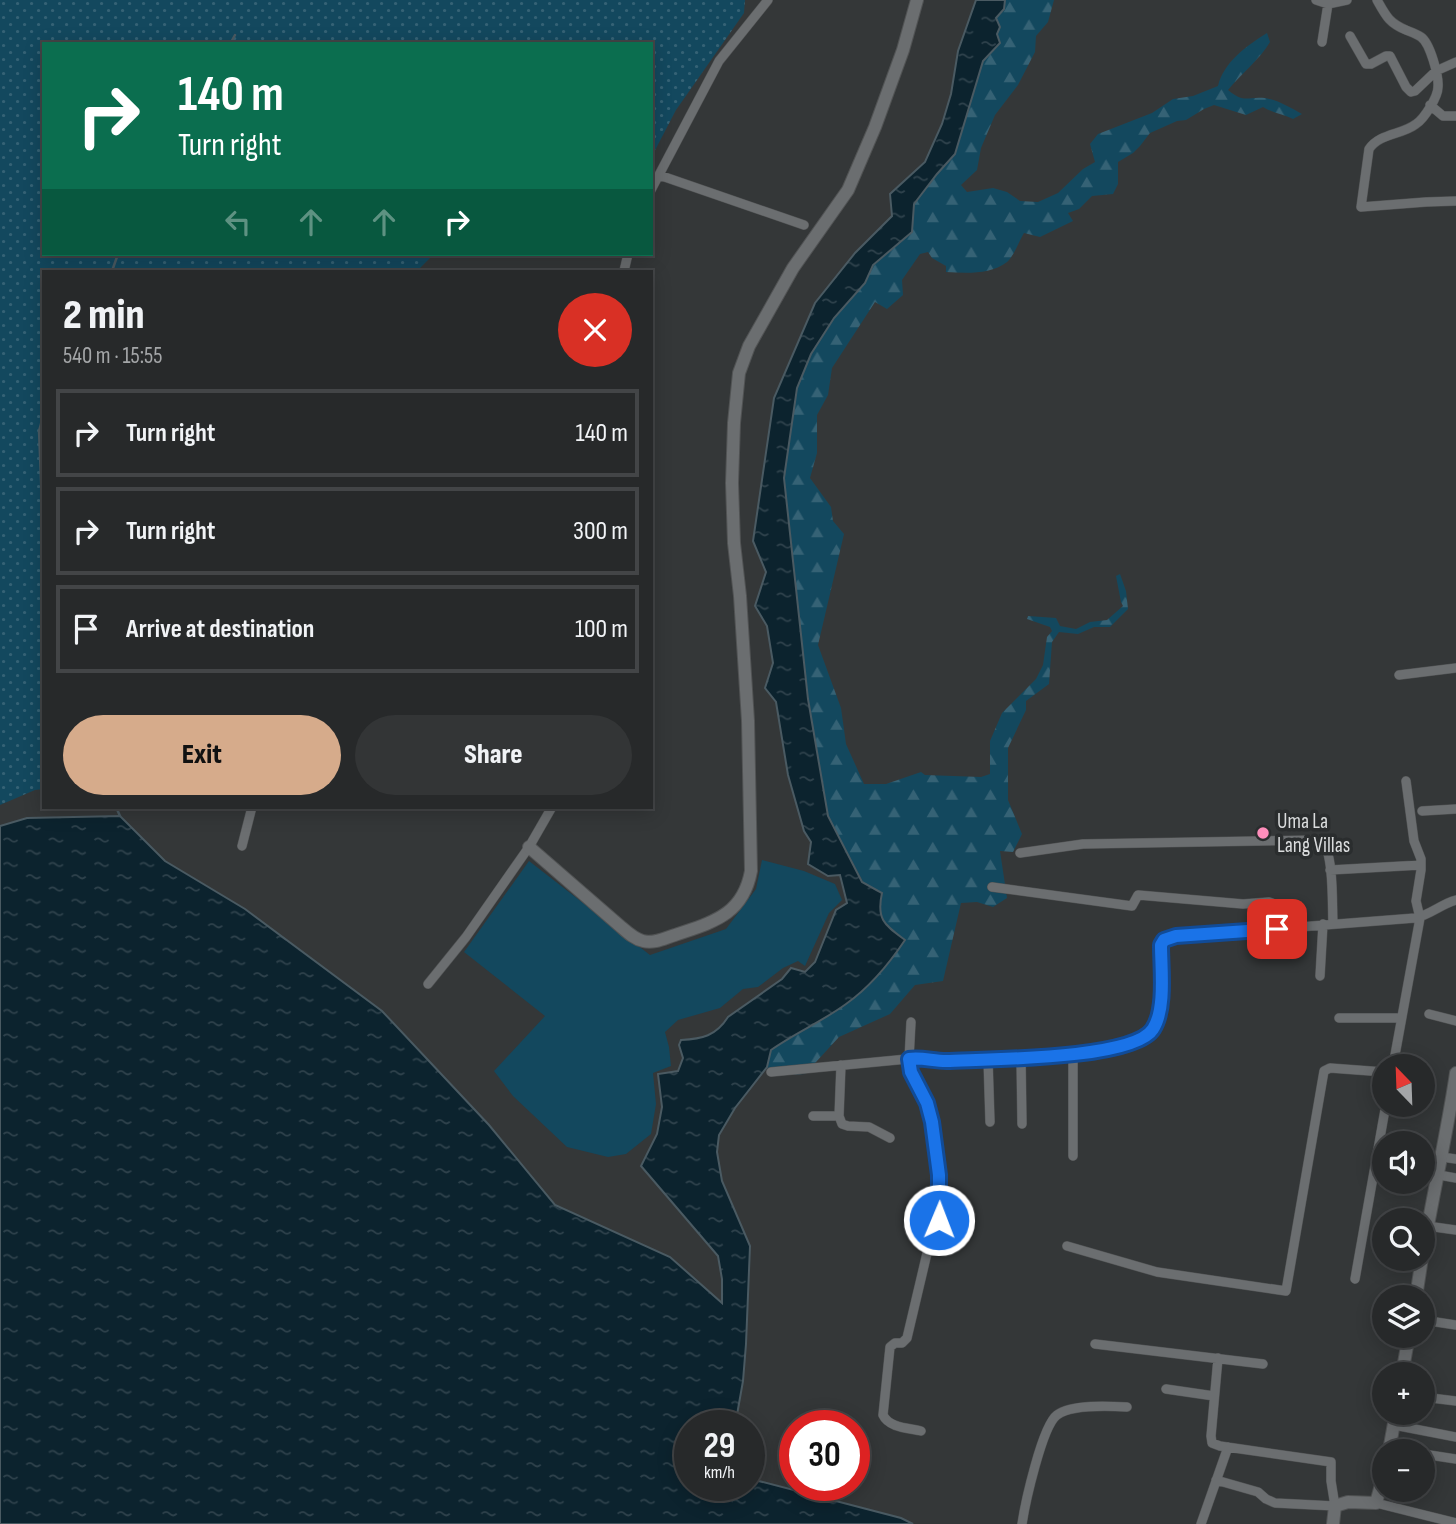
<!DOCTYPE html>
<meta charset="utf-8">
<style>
:root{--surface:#27292a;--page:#333536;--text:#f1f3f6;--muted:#a4a6a8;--line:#434547;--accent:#d6ab8b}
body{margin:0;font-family:"Sofia Sans Condensed",sans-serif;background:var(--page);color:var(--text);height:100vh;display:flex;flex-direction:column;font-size:26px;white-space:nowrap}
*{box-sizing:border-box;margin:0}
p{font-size:23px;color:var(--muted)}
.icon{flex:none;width:38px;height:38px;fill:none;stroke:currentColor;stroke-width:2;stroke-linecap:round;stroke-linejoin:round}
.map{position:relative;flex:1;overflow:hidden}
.sheet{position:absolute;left:42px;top:270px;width:611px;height:539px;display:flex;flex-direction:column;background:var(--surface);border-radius:0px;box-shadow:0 4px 18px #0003,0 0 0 2px var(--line)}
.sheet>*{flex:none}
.guide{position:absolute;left:42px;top:42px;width:611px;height:214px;border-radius:0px;box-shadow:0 4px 18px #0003,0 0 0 2px var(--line);background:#0b6e4f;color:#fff;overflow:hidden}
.needle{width:46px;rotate:337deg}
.tools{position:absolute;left:1372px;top:1054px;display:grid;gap:14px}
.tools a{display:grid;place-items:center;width:63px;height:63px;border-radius:50%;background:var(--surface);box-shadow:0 4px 18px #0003,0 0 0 2px var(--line);font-size:35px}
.speed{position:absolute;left:674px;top:1410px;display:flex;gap:14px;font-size:35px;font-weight:700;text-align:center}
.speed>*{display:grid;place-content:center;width:91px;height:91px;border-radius:50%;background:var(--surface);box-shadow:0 4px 18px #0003,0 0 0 2px var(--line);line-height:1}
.speed small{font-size:18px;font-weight:400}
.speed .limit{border:10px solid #d22;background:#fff;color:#111}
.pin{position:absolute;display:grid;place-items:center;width:60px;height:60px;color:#fff;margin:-30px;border-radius:14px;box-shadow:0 4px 10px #0006}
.me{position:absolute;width:77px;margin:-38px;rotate:1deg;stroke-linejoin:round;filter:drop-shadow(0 0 5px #0008)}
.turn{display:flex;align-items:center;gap:24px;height:147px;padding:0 21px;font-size:32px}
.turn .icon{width:91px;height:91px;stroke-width:2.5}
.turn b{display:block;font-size:49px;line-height:60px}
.lanes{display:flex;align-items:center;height:66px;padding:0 21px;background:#0003;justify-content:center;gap:35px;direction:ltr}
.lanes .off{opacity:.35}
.round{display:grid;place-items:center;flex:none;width:74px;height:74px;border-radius:37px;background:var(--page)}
.head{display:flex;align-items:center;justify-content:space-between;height:119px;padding:0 21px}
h1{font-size:42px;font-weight:800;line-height:52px}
.action{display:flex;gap:14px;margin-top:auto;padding:14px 21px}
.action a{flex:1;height:80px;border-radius:42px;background:var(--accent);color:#111;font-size:28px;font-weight:800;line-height:80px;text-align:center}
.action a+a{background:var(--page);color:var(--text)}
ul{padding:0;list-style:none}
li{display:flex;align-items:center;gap:21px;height:88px;margin:0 14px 10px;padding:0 7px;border:4px solid var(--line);border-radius:0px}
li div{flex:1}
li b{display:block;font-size:26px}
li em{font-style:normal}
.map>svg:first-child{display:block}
</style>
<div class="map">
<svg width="1456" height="1524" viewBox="0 0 1456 1524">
<defs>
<pattern id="forest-firs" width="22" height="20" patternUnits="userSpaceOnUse" patternTransform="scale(1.75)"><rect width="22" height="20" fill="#13485e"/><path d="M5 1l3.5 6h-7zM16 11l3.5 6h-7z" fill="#356275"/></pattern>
<pattern id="park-dots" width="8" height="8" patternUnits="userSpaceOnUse" patternTransform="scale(1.75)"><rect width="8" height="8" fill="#13485e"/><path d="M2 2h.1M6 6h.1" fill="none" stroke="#356275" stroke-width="1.8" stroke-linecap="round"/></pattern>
<pattern id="water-ripples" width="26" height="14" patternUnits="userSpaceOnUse" patternTransform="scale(1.75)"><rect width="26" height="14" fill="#0c232e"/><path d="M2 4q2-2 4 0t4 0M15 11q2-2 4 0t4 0" fill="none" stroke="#2f424c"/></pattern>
</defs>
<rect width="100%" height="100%" fill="#343738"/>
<!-- grass -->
<path fill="#13485e" d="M762,860L804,871L835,884L842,900L829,913L805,966L798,961L783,968L758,987L743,989L720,1008L678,1020L665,1032L669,1047L671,1066L653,1073L656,1104L651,1134L626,1154L608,1157L567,1147L513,1096L494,1071L545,1016L464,952L529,861L650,955L726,929L756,889Z"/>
<!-- forest -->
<path fill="url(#forest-firs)" d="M1005,0H1054L1048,22L1036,36L1035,52L1018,85L995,115L981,148L977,170L961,185L967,192L993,188L1007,192L1020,201L1038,202L1058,193L1083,169L1095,162L1090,144L1098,134L1152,113L1173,99L1193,96L1218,86C1224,62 1246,46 1267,33L1270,42C1261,58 1240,75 1228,90C1245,104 1247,96 1265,98C1278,100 1291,108 1302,114L1293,119C1283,114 1273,113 1263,107L1246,115L1214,105L1204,109L1186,120L1177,121L1150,133L1140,146L1133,153L1118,162V184L1113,194L1092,196L1079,209L1068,213L1073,221L1040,237L1024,233C1019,241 1014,256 1007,262C990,275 966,273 946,272V266L932,258L928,252L920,254L902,280L903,295L887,309L875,302L832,368L828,395L817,415V453L810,478L831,507L833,521L844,534L818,645L841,708L846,744L864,784H886L921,772L925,775L981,777L990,774V741L1002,713L1036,679L1043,665L1047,637L1052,631L1050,627L1027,619L1028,616L1056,618L1060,626L1076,629L1090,622L1107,620L1123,606L1121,602L1116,576L1120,574L1126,591L1128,609L1110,627H1094L1078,634L1059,632L1052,642L1049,684L1026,701V710L1008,748V800L1022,834L1013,852L1000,851L1007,898L993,907L977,902L961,903L943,981L915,985L890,1014L839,1037L805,1074L769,1076L767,1067L771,1050L794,1034L887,927L828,816L808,699L784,478L797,388L811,354L834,318L865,283L873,265L912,232L914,204L937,174L955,154L983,61L1000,43L997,34L996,18L1003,9Z"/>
<!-- park -->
<path fill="url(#park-dots)" d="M0,0H745L744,13L676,110L651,158V44H44V254H434L417,271H44V789L35,790L0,805Z"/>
<!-- water -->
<path fill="url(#water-ripples)" stroke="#4a5a62" stroke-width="2" d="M976,0H1005L1004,9L996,18L1000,27L997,34L1000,43L983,61L955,154L937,174L914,204L912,232L873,265L865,283L834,318L811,354L797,388L784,478L808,699L828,816L862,882L882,893C876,920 885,925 905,940C889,964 870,987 846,1004C823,1021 795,1033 771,1050L767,1067L735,1108L719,1135L717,1152L722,1181L750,1246L746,1344L743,1381L735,1426H690V1486H749V1475L755,1480L901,1518L913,1524H0V826L27,818L120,816L165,861L245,909L382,1011L489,1125L555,1205L670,1257L722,1303V1279L718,1256L641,1166L657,1134L662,1107L658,1074L678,1071L683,1058L679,1045L681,1040C702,1039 716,1036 728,1017L782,979L791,968L805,972L815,962L836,910L847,903L840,875L828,876L808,864L811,842L804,831L788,775L776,702L765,688L773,663L767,626L755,606L766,572L753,541L774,398L815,303L855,253L892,216L890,194L925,162L942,124L951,94L958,51Z"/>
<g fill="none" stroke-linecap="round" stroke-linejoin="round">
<!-- stream -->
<path stroke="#4a5a62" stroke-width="2.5" d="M230,44L235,35
M112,271L118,254
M44,413L39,431L42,504L44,509
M116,807L120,816"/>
<defs>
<path id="street" d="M1316,0L1328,4L1347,0
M1377,0C1386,16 1389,23 1406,30C1411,32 1417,34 1421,37C1430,43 1439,76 1438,87C1438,97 1424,119 1416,124C1402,135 1380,133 1369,149L1361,207L1426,202L1456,201
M1350,36L1366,64H1371L1386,56H1390L1406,87L1411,92L1415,91L1436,71L1456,62
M1322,42L1328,4
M1430,105L1443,116H1456
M659,175L804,225
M651,190L719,61L768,0
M624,271L628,254
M1399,675L1456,668
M1422,811L1456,809
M242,846L252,807
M1020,853L1083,844L1322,840C1334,855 1332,903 1333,924
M1330,870L1421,865
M992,887L1132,906L1138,895L1243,904L1269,902L1272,903L1275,907L1277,929
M1320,976L1323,924
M428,984L466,937L529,847L552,807
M1429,1014L1456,1021
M1339,1018H1401
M911,1022L909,1059L911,1072L928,1105L935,1143L940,1201L939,1220L928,1249L907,1338L902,1343H895L890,1347L883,1415C889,1428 909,1428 921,1431
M1073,1054V1156
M1021,1058L1022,1124
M988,1059L990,1122
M841,1065L839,1116L842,1124L848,1126L869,1127L890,1138
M1393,1066L1420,918L1416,901L1421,870V859L1414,841L1406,781
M771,1072L918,1058C927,1058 935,1061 944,1061C982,1060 1133,1059 1153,1030C1166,1010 1161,969 1161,945L1164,940L1170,937L1415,918C1430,915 1441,904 1456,900
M813,1116H839
M1442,1157L1456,1159
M1439,1175L1456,1178
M1427,1226L1456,1230
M1067,1246L1157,1272L1286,1291L1324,1071L1330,1068L1384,1072
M1355,1279L1386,1104
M1423,1320L1456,1325
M1095,1344L1263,1364
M1166,1389L1214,1396
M1423,1397L1456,1401
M1394,1425L1456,1437
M1389,1448L1403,1451
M1423,1454L1456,1459
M1216,1480L1258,1492L1266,1499L1275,1503L1335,1506L1331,1481V1462L1220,1446L1212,1443L1211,1436L1218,1358
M1376,1503L1456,1523
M1022,1524C1025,1504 1042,1426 1057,1415C1072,1404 1109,1406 1127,1407
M1201,1524L1228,1447"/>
<path id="secondary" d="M529,847L620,926C627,932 634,939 643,941C654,944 665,938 675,935C713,922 743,915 751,871L748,721L740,596L734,543L732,483L734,423L739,373L749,346L793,268L848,190L875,127L903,50L917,0
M1423,1254C1433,1193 1447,1134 1456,1073
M1416,1297L1422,1258
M1402,1374L1409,1335
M1389,1451L1396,1412
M1333,1524L1335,1506L1348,1502L1376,1503L1384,1474"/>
</defs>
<!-- street casing -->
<use href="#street" stroke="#515354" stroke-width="10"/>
<!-- secondary casing -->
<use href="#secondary" stroke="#515354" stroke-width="14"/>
<!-- street -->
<use href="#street" stroke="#6b6e70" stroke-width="9"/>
<!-- secondary -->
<use href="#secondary" stroke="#6b6e70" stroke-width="12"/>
</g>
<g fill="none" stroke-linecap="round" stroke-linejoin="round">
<defs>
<path id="route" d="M939,1220V1175L932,1122L927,1103L911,1072L909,1059C921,1057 933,1061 946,1061C984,1059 1134,1060 1153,1029C1166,1009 1161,969 1161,945L1164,940L1176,936L1277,929"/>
</defs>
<!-- route casing -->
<use href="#route" stroke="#114b97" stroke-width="18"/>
<!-- route -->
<use href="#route" stroke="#1a73e8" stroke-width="12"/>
</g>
<!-- markers -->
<circle fill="#fe8ebb" stroke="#2a2d2e" stroke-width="2.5" cx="1263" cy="833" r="7"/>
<g text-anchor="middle" stroke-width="7" stroke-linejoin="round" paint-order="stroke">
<!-- poi labels -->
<g font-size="21" fill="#dadcdd" stroke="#2a2d2e" text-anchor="start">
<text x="1277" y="828">Uma La<tspan x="1277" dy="24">Lang Villas</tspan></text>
</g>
</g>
</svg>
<div class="tools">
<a><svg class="needle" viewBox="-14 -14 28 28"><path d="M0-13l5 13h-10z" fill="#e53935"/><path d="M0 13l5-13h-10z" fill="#a4a6a8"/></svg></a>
<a><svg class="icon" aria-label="sound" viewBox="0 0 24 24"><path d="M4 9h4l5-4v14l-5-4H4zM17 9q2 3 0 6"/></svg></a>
<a><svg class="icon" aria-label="search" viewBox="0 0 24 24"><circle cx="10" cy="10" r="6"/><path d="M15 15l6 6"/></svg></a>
<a><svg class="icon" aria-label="layers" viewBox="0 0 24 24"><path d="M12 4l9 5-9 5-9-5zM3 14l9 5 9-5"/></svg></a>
<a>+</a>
<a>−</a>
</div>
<div class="speed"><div>29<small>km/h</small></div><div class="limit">30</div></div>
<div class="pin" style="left:1277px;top:929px;background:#d93025"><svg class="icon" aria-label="arrive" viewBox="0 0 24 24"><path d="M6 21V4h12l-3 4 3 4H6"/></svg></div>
<svg class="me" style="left:939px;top:1220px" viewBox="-20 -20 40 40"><circle r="17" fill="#1a73e8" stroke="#fff" stroke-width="3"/><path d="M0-11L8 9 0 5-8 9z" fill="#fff"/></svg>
<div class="guide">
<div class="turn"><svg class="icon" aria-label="right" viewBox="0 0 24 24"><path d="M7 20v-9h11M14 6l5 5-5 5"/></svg><div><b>140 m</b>Turn right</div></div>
<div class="lanes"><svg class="icon off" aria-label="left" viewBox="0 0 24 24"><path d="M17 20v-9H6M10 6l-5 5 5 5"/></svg><svg class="icon off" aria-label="ahead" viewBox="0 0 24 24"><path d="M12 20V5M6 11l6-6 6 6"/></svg><svg class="icon off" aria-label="ahead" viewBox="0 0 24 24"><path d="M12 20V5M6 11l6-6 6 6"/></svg><svg class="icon" aria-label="right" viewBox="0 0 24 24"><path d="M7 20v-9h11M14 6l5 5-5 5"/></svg></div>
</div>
<section class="sheet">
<div class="head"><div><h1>2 min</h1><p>540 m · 15:55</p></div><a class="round" style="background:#d93025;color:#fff"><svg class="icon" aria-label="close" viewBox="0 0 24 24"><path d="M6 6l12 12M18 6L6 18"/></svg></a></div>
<ul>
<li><svg class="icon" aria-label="right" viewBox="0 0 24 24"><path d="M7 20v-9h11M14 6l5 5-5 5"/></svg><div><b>Turn right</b></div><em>140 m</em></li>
<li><svg class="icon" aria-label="right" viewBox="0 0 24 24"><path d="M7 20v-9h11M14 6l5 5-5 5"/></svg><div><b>Turn right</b></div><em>300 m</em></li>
<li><svg class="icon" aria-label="arrive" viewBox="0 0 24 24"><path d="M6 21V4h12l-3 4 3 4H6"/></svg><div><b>Arrive at destination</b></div><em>100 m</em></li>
</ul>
<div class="action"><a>Exit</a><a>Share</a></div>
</section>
</div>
